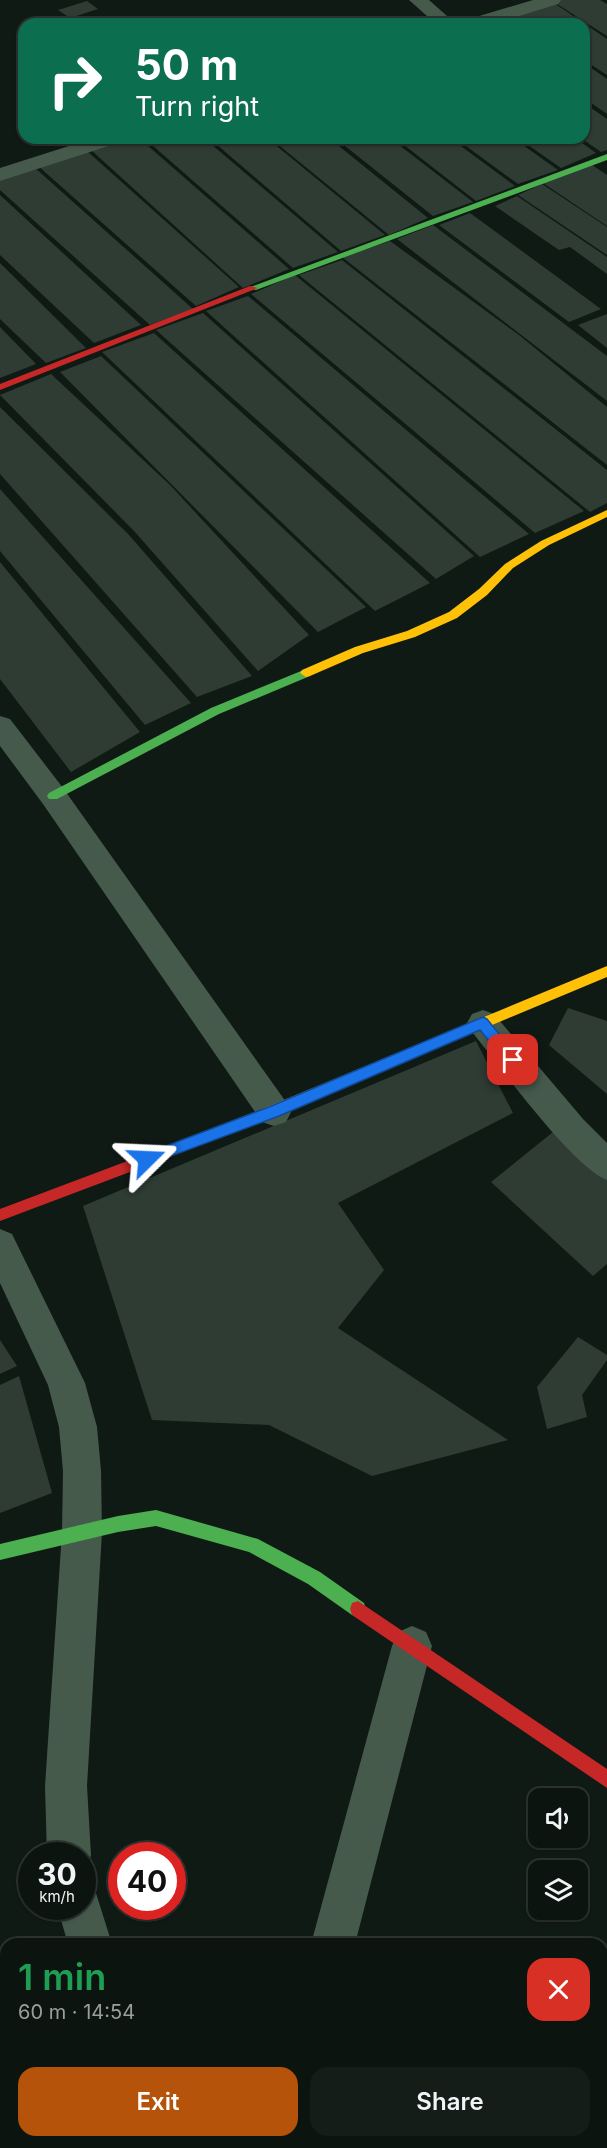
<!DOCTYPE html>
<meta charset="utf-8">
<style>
:root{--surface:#0c1410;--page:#151d19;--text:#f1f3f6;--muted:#9a9e9f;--line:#2c3330;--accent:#b45309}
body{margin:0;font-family:Inter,sans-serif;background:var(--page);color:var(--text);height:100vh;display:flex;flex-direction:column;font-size:22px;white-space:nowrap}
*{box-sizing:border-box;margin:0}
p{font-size:20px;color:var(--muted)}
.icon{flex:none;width:33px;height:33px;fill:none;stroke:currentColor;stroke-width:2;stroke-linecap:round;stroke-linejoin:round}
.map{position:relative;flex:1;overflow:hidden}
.side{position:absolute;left:0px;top:1938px;width:608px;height:210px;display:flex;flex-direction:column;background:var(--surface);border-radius:18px 18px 0 0;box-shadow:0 2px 4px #0004,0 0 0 2px var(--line)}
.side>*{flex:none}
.banner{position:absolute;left:18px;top:18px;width:572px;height:126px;border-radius:18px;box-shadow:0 2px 4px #0004,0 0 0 2px var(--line);background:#0b6e4f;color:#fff;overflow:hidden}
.controls{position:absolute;left:528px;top:1788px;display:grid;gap:12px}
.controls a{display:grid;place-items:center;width:60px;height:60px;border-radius:12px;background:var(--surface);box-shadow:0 2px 4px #0004,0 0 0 2px var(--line);font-size:30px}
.speed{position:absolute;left:18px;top:1842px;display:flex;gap:12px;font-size:30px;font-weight:700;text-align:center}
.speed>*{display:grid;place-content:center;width:78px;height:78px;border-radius:50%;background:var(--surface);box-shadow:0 2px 4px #0004,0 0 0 2px var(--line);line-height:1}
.speed small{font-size:15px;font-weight:400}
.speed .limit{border:9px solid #d22;background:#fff;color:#111}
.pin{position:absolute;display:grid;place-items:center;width:51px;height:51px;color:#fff;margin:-26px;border-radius:12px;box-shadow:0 3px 9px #0006}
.me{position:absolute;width:66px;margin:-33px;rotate:69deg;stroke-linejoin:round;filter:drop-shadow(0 0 4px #0008)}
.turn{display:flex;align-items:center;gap:21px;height:126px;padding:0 18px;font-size:27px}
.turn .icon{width:78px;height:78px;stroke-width:2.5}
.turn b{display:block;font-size:42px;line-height:51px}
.round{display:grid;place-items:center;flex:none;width:63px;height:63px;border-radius:18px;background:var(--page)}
.head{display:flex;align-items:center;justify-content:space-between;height:102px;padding:0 18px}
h1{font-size:36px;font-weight:600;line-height:45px;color:#1e9e55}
.button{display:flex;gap:12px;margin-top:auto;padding:12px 18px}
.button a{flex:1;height:69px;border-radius:18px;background:var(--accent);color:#fff;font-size:24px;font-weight:600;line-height:69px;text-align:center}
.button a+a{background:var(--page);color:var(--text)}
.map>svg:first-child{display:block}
</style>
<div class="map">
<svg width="607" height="2148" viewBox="0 0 607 2148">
<rect width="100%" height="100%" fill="#101a15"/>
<!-- building -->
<path fill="#2e3c34" d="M560,0H600L607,4V36L554,2Z
M87,1L98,9L70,18L58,10Z
M554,3L607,39V75L584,60V24H529L514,14Z
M510,15L524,24H483Z
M584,63L607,79V114L584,98Z
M584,103L607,119V150L601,152L581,138H584Z
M127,138H139L289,269L243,288L91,150Z
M144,138H204L338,252L293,268Z
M209,138H267L385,235L341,251Z
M270,138H329L428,218L389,235Z
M335,138H390L473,202L433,216Z
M395,138H450L515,186L476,201Z
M455,138H513L558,170L518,184Z
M518,138H575L596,153L561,168Z
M87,151L239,287L196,306L37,165Z
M592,165L607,175V226L543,183Z
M34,167L193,309L150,325L0,190V177Z
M542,184L607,227V255L518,195Z
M0,195L141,325L94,343L0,255Z
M517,196L607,257V274L570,247L559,250L495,206Z
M470,213L601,309L569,322L439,225Z
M433,225L607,356V401L397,239Z
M390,241L519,335L607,407V465L342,257Z
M342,260L607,470V503L590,512L299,275Z
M0,263L86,348L46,363L0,319Z
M295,275L584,511L535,533L251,294Z
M248,296L529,534L480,557L206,311Z
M203,313L474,556L436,579L156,330Z
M607,314V348L578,325Z
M0,327L36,364L0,378Z
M154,333L430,583L375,611L102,352Z
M101,356L366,607L318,632L60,372Z
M51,374L170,485L309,635L258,671L134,531L0,395Z
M0,407L129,535L252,676L197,697L0,474Z
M0,489L191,703L145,725L0,551Z
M0,562L140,732L71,772L0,679Z
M568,1008L607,1021V1094L549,1045Z
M476,1041L513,1113L338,1203L384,1270L338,1328L508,1440L372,1476L269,1425L152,1420L83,1206Z
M558,1128L607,1172V1264L593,1276L491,1182Z
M578,1337L607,1355V1360L582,1395L587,1417L547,1429L537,1387Z
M0,1340L17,1366L0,1374Z
M19,1376L52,1493L0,1513V1385Z"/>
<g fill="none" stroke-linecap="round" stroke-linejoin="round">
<!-- street -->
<path fill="#465a4c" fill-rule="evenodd" d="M409,0H429L456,24H436Z
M533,0H561L558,4L493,24H464L466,20Z
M94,138H124L121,142L0,181V168Z
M0,716L10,719L63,788L286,1102L291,1112L286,1122L274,1126L262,1122L43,804L0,746Z
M483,1010L494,1014L583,1119L607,1143V1180C572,1167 499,1065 472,1032L467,1023L472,1014Z
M0,1229L12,1234L85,1383L97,1427L101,1471L102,1532L87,1786L91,1856L82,1872V1856H47L45,1786L62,1532L63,1471L59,1427L48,1385L0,1283Z
M412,1626L426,1632L432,1646L355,1944H311L392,1646L398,1632Z
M82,1885L95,1890L112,1944H68L57,1906H82Z"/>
<!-- fast -->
<path fill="#4caf50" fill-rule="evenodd" d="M607,154V160L256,290L248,288Z
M306,669L312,673L310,676L219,714L57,799H49L47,796L49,793L211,708Z
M156,1510L258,1539L320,1572L364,1603L366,1609L364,1615L358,1617L352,1615L308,1584L249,1552L156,1526L118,1532L0,1560V1544L118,1516Z"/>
<!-- slow -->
<path fill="#ffc107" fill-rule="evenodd" d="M607,510V517L549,545L513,568L487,595L457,618L415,637L363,653L310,676L306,677L300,673L302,670L355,647L407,631L449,612L479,589L505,564L541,541Z
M607,966V977L236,1132L231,1134L226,1132L224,1128L226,1124Z"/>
<!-- jam -->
<path fill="#c62828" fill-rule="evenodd" d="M250,286L258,288L0,390V384Z
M231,1122L236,1124L238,1128L236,1132L0,1221V1209Z
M358,1601L607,1769V1788L352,1615L350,1609L352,1603Z"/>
</g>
<!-- route -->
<path fill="#1a73e8" stroke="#114b97" stroke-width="1.5" d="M483,1017L487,1019L517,1056V1064H508L480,1030L279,1116L147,1165L140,1159L142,1155L269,1107Z"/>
</svg>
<div class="controls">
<a><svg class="icon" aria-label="sound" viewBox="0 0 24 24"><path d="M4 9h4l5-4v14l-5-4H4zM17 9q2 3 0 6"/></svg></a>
<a><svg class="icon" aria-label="layers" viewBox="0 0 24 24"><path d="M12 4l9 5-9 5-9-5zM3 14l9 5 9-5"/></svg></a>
</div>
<div class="speed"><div>30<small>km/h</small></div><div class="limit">40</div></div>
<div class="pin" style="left:513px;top:1060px;background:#d93025"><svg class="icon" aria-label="arrive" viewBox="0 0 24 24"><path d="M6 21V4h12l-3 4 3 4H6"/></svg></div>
<svg class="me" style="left:147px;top:1159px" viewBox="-20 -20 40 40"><path d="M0-17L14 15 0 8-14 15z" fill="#1a73e8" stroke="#fff" stroke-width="4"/></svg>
<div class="banner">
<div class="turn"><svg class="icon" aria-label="right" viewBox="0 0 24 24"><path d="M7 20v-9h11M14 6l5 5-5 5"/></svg><div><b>50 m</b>Turn right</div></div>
</div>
<section class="side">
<div class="head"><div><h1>1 min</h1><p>60 m · 14:54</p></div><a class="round" style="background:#d93025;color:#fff"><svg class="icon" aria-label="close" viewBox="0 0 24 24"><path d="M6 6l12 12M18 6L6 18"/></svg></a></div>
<div class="button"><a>Exit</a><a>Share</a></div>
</section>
</div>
